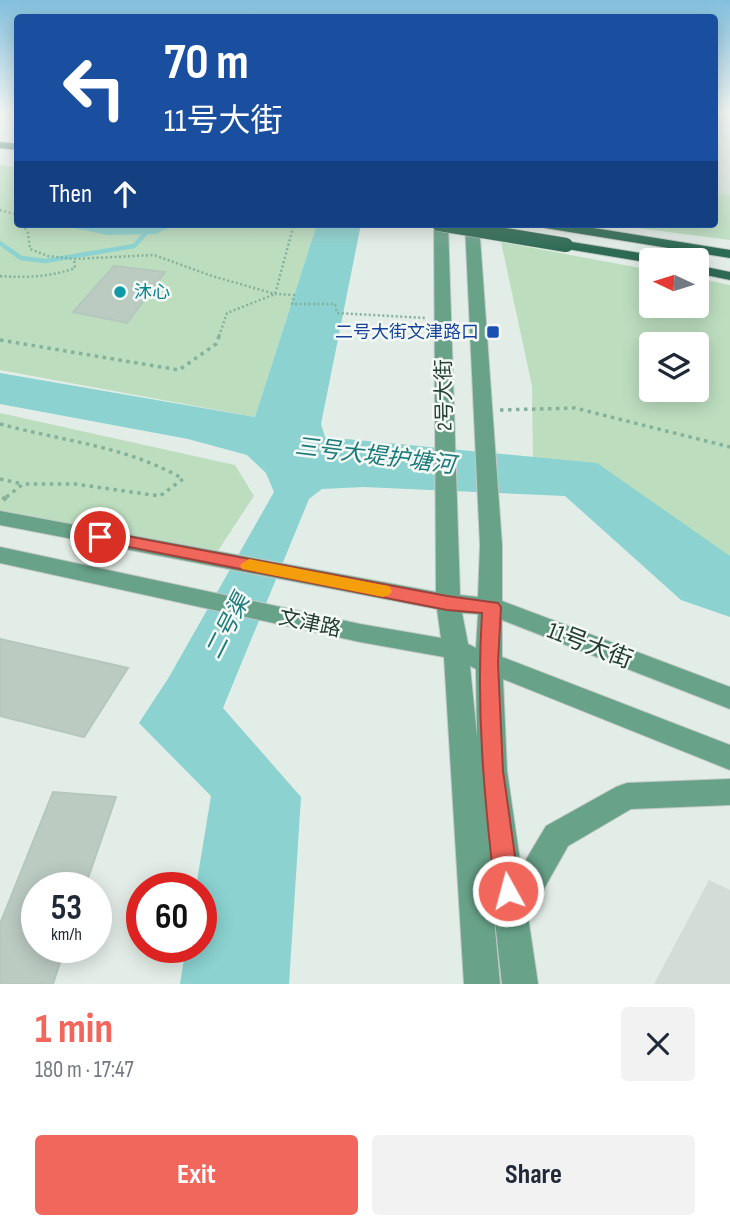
<!DOCTYPE html>
<meta charset="utf-8">
<style>
:root{--surface:#fff;--page:#f2f2f3;--text:#1f2937;--muted:#747a83;--accent:#f2675c}
body{margin:0;font-family:"Sofia Sans Condensed","Noto Sans SC",sans-serif;background:var(--page);color:var(--text);height:100vh;display:flex;flex-direction:column;font-size:26px;white-space:nowrap}
*{box-sizing:border-box;margin:0}
p{font-size:23px;color:var(--muted)}
.icon{flex:none;width:38px;height:38px;fill:none;stroke:currentColor;stroke-width:2;stroke-linecap:round;stroke-linejoin:round}
.map{position:relative;height:984px;overflow:hidden}
.side{display:flex;flex-direction:column;background:var(--surface);flex:1}
.side>*{flex:none}
.guide{position:absolute;left:14px;top:14px;width:704px;height:214px;border-radius:7px;box-shadow:0 4px 18px #0003;background:#1a4fa0;color:#fff;overflow:hidden}
.needle{width:46px;rotate:274deg}
.buttons{position:absolute;left:639px;top:248px;display:grid;gap:14px}
.buttons a{display:grid;place-items:center;width:70px;height:70px;border-radius:7px;background:var(--surface);box-shadow:0 4px 18px #0003;font-size:35px}
.speed{position:absolute;left:21px;top:872px;display:flex;gap:14px;font-size:35px;font-weight:700;text-align:center}
.speed>*{display:grid;place-content:center;width:91px;height:91px;border-radius:50%;background:var(--surface);box-shadow:0 4px 18px #0003;line-height:1}
.speed small{font-size:18px;font-weight:400}
.speed .limit{border:10px solid #d22;background:#fff;color:#111}
.pin{position:absolute;display:grid;place-items:center;width:60px;height:60px;color:#fff;margin:-30px;border:4px solid #fff;border-radius:50%;box-shadow:0 2px 7px #0007}
.me{position:absolute;width:77px;margin:-38px;rotate:353deg;stroke-linejoin:round;filter:drop-shadow(0 0 5px #0008)}
.turn{display:flex;align-items:center;gap:24px;height:147px;padding:0 35px;font-size:32px}
.turn .icon{width:91px;height:91px;stroke-width:2.5}
.turn b{display:block;font-size:49px;line-height:60px}
.then{display:flex;align-items:center;height:66px;padding:0 35px;background:#0003;gap:14px;font-size:26px}
.round{display:grid;place-items:center;flex:none;width:74px;height:74px;border-radius:7px;background:var(--page)}
.overview{display:flex;align-items:center;justify-content:space-between;height:119px;padding:0 35px}
h1{font-size:42px;font-weight:700;line-height:52px;color:var(--accent)}
.cta{display:flex;gap:14px;margin-top:auto;padding:14px 35px}
.cta a{flex:1;height:80px;border-radius:7px;background:var(--accent);color:#fff;font-size:28px;font-weight:700;line-height:80px;text-align:center}
.cta a+a{background:var(--page);color:var(--text)}
.map>svg:first-child{display:block}
</style>
<div class="map">
<svg width="730" height="984" viewBox="0 0 730 984">
<rect width="100%" height="100%" fill="#e3ede7"/>
<!-- built -->
<path fill="#d1ddd6" d="M714,112H730V195L714,193Z
M709,880L730,890V984H654Z"/>
<!-- green -->
<path fill="#bcdebf" fill-rule="evenodd" d="M0,165L17,167L18,224H317L255,417L0,370Z
M714,193L730,195V240L607,224H714Z
M501,242L651,270V306H696L697,278L730,285V597L533,465L532,386ZM651,345H696V390H651Z
M0,413L235,465L254,496L208,566L0,518Z"/>
<!-- water -->
<path fill="#8bd2d0" d="M56,224H177L156,234L107,235Z
M317,224H361L321,424L325,437L597,463L730,556V617L681,600L565,496L363,487L322,489L309,499L223,708L301,797L289,984H180L186,947H201V887H196L211,796L139,723L169,677L274,492L266,473L247,455L188,439L0,404V373L255,417Z"/>
<g fill="none" stroke-linecap="round" stroke-linejoin="round">
<!-- stream -->
<path stroke="#8bd2d0" stroke-width="4.5" d="M0,243L21,258L45,261L134,246L145,234"/>
</g>
<!-- building -->
<path fill="#bbcbc2" stroke="#b5c7bd" stroke-width="2" d="M114,266L165,272L127,323L73,312Z
M0,639L128,668L84,737L0,716Z
M53,792L116,797L85,887H37V947H65L53,984H0V924Z"/>
<g fill="none" stroke-linecap="round" stroke-linejoin="round">
<defs>
<path id="primary" d="M434,224H448L460,595L478,597L480,545L465,224H479L502,545V601L730,687V709L502,620V657L730,745V770L503,679L507,771L521,868L546,826L616,787L627,783L730,779V805L631,809L568,846L528,917L538,984H502L491,885L500,984H464L444,657L360,642L0,563V547L360,624L441,638L437,609L0,525V511L436,592ZM462,613L478,614L476,648L468,644ZM470,666L476,669L477,737Z"/>
<path id="motorway" d="M0,142L18,144V150L0,148Z
M538,224H569L730,250V258L545,228Z
M566,241L665,257L672,261H651V263L561,248V242Z
M696,265L730,272V280L696,273Z"/>
</defs>
<!-- primary casing -->
<use href="#primary" stroke="#c1c9c6" stroke-width="2"/>
<!-- motorway casing -->
<use href="#motorway" stroke="#c1c9c6" stroke-width="2"/>
<!-- path-far2 -->
<path stroke="#84b19b" stroke-width="2.5" stroke-dasharray="2 2.5" stroke-linecap="butt" d="M0,210L18,215
M23,224L28,233L30,249L48,256L74,259L154,255L212,276L275,294L294,295L292,304H335L337,313L426,318
M0,276C26,278 50,277 75,268L74,259
M219,336L227,313L275,294L294,224"/>
<!-- path-far1 -->
<path stroke="#84b19b" stroke-width="3.5" stroke-dasharray="3.5 4.5" stroke-linecap="butt" d="M0,340L179,370L216,344L220,334
M500,410L575,408L730,447
M0,424C62,441 127,446 183,479L160,496L75,484H23L4,499
M0,479L22,484"/>
<!-- path -->
<path stroke="#84b19b" stroke-width="5" stroke-dasharray="4.5 6" stroke-linecap="butt" d="M3,500L6,497"/>
<!-- primary -->
<use href="#primary" fill="#68a289" fill-rule="evenodd"/>
<!-- motorway -->
<use href="#motorway" fill="#2e6b54" fill-rule="evenodd"/>
<defs>
<path id="motorway-bridge" d="M439,224L566,245"/>
</defs>
<!-- motorway-bridge casing -->
<use href="#motorway-bridge" stroke="#c1c9c6" stroke-width="15" stroke-linecap="butt"/>
<!-- motorway-bridge -->
<use href="#motorway-bridge" stroke="#2e6b54" stroke-width="14"/>
</g>
<!-- sky -->
<linearGradient id="sky" x2="0" y2="1"><stop stop-color="#83c0de"/><stop offset="0.45" stop-color="#f2f7f4"/><stop offset="1" stop-color="#f2f7f4" stop-opacity="0"/></linearGradient>
<rect width="730" height="250" fill="url(#sky)"/>
<!-- route -->
<path fill="#f2675c" stroke="#9d433c" stroke-width="2" d="M100,531L447,596L498,603L501,607L498,663L503,771L520,891L517,900L508,903L499,900L495,891C484,796 476,709 482,613L447,610L94,540L92,537L94,533Z"/>
<!-- slow -->
<path fill="#f59e0b" d="M249,559L383,585L389,586L392,591L389,595L383,597L242,569L240,565Z"/>
<!-- markers -->
<circle fill="#0f9aa8" stroke="#f4f9f6" stroke-width="2.5" cx="120" cy="292" r="7"/>
<rect fill="#1a4fb4" stroke="#f4f9f6" stroke-width="2.5" x="486" y="325" width="14" height="14" rx="3.5"/>
<g text-anchor="middle" stroke-width="5" stroke-linejoin="round" paint-order="stroke">
<!-- far-culture labels -->
<g font-size="18" fill="#0d838f" stroke="#f4f9f6" text-anchor="start">
<text x="134" y="298">沐心</text>
</g>
<!-- far-transit labels -->
<g font-size="18" fill="#164399" stroke="#f4f9f6" text-anchor="end">
<text x="479" y="338">二号大街文津路口</text>
</g>
<!-- street labels -->
<g font-size="21" fill="#233f32" stroke="#f4f9f6">
<text transform="translate(444 395) rotate(-91)" y="7">2号大街</text>
<text transform="translate(310 623) rotate(12)" y="7">文津路</text>
</g>
<!-- water labels -->
<g font-size="23" font-style="italic" fill="#1c7b7a" stroke="#f4f9f6">
<text transform="translate(375 455) rotate(7)" y="8">三号大堤护塘河</text>
<text transform="translate(227 626) rotate(-63)" y="8">二号渠</text>
</g>
<!-- near-street labels -->
<g font-size="24" fill="#233f32" stroke="#f4f9f6">
<text transform="translate(590 645) rotate(21)" y="8">11号大街</text>
</g>
</g>
</svg>
<div class="buttons">
<a><svg class="needle" viewBox="-14 -14 28 28"><path d="M0-13l5 13h-10z" fill="#e53935"/><path d="M0 13l5-13h-10z" fill="#747a83"/></svg></a>
<a><svg class="icon" aria-label="layers" viewBox="0 0 24 24"><path d="M12 4l9 5-9 5-9-5zM3 14l9 5 9-5"/></svg></a>
</div>
<div class="speed"><div>53<small>km/h</small></div><div class="limit">60</div></div>
<div class="pin" style="left:100px;top:537px;background:#d93025"><svg class="icon" aria-label="arrive" viewBox="0 0 24 24"><path d="M6 21V4h12l-3 4 3 4H6"/></svg></div>
<svg class="me" style="left:508px;top:891px" viewBox="-20 -20 40 40"><circle r="17" fill="#f2675c" stroke="#fff" stroke-width="3"/><path d="M0-11L8 9 0 5-8 9z" fill="#fff"/></svg>
<div class="guide">
<div class="turn"><svg class="icon" aria-label="left" viewBox="0 0 24 24"><path d="M17 20v-9H6M10 6l-5 5 5 5"/></svg><div><b>70 m</b>11号大街</div></div>
<div class="then">Then<svg class="icon" aria-label="ahead" viewBox="0 0 24 24"><path d="M12 20V5M6 11l6-6 6 6"/></svg></div>
</div>
</div>
<section class="side">
<div class="overview"><div><h1>1 min</h1><p>180 m · 17:47</p></div><a class="round"><svg class="icon" aria-label="close" viewBox="0 0 24 24"><path d="M6 6l12 12M18 6L6 18"/></svg></a></div>
<div class="cta"><a>Exit</a><a>Share</a></div>
</section>
